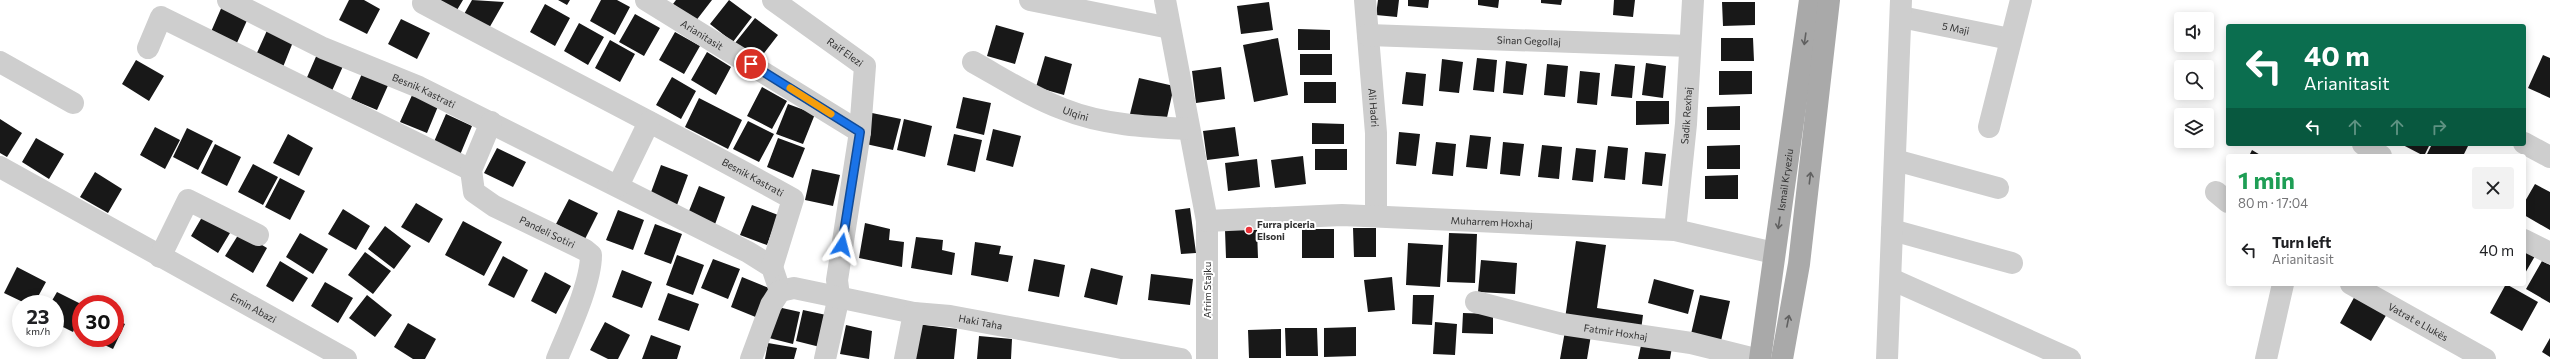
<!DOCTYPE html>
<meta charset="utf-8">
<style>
:root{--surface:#fff;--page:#f2f2f2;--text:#202124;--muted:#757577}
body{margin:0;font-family:Commissioner,sans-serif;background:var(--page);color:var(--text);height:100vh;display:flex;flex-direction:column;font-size:15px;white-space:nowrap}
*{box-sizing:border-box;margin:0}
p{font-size:13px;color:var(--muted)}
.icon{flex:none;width:22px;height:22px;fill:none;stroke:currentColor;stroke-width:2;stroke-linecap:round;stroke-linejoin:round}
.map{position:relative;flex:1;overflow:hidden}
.sheet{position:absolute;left:2226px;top:154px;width:300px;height:132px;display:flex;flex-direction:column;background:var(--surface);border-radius:4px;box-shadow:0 2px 10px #0003}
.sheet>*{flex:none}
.banner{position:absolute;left:2226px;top:24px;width:300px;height:122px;border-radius:4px;box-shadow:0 2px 10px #0003;background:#0b6e4f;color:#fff;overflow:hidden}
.tools{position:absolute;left:2174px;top:12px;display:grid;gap:8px}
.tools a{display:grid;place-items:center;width:40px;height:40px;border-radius:4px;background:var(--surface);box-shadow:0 2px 10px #0003;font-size:20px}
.speed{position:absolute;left:12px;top:295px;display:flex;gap:8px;font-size:20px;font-weight:700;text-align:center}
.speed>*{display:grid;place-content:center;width:52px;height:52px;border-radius:50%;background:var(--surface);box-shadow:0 2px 10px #0003;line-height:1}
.speed small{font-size:10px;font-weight:400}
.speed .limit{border:6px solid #d22;background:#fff;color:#111}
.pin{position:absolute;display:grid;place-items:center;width:34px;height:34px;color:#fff;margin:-17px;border:2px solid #fff;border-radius:50%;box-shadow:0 1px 4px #0007}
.me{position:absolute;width:44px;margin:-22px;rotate:9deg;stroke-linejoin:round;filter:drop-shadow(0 0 3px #0008)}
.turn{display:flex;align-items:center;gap:14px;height:84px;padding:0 12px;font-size:18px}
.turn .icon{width:52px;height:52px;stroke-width:2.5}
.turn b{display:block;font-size:28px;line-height:34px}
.lanes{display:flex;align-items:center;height:38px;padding:0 12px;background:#0003;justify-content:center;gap:20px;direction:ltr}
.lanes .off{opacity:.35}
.round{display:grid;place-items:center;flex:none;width:42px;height:42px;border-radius:4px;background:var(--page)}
.head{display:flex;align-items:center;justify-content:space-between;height:68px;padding:0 12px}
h1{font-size:24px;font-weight:700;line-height:30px;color:#1e9e55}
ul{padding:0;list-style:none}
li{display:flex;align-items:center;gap:12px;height:56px;padding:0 12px}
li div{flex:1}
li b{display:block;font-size:15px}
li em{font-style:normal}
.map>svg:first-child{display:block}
</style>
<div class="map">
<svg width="2550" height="359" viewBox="0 0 2550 359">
<rect width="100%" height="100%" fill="#fff"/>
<!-- building -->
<path fill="#181818" d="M349,0H364L380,9L367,34L339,20Z
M440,0H463L457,10Z
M472,0L504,2L488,30L463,16Z
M558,0H570L567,5Z
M601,0H617L630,7L615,35L590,21Z
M676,0H712L695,22L673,4Z
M729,0L752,17L733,42L710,24Z
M1378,0H1399L1397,17L1376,15Z
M1408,0H1429L1428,8L1408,6Z
M1478,0H1499L1498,8L1478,5Z
M1541,0H1562L1561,5L1541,3Z
M1614,0H1635L1633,17L1613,15Z
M1269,2L1273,30L1241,34L1237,6Z
M1722,2H1755V25L1723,26Z
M223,4L249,16L236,45L210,34Z
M545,4L570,18L555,46L530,32Z
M635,14L660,28L644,56L619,42Z
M755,18L778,35L758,61L735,43Z
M401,19L430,33L417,59L388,44Z
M579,23L604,37L588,65L564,51Z
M996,25L1024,33L1015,64L987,56Z
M269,26L295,37L283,67L256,55Z
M1298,29L1330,30V50H1298Z
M675,32L700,46L684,74L659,60Z
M1278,38L1288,95L1254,102L1243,45Z
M1721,38H1753L1754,61H1721Z
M610,40L635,54L620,82L595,68Z
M318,52L344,64L331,93L305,82Z
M707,52L731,67L716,95L691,80Z
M1300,54H1332V75H1300Z
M2543,55L2550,58V98L2528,88Z
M1045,56L1072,64L1064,95L1036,87Z
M1477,58L1497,60L1494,92L1473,90Z
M1442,59L1463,62L1459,93L1439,91Z
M136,60L164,76L149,101L122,84Z
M1506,61L1527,64L1523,95L1503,93Z
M1646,63L1666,66L1663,98L1642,95Z
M1547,64L1568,66L1565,97L1544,95Z
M1615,64L1635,66L1632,98L1611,96Z
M1221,67L1225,99L1196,103L1192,71Z
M364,69L390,81L377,110L351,99Z
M1580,71L1600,73L1597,105L1577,103Z
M1719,71H1752V94L1719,95Z
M1406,72L1426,74L1423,106L1402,104Z
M672,77L696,91L681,119L656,105Z
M1139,78L1174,86L1166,122L1130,114Z
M1304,82H1336V103H1304Z
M762,87L787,101L772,129L747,116Z
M413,93L439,104L427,133L400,122Z
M963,97L991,103L984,135L956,128Z
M699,98L742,120L728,149L685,127Z
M1636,101H1669V124L1636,125Z
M788,104L815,114L803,144L776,134Z
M1740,106V130H1707V107Z
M872,113L901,119L893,150L866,144Z
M446,114L472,126L460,155L433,144Z
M0,119L22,133L7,157L0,153Z
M904,119L932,126L925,157L897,150Z
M748,121L774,134L759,162L733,149Z
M1312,123L1344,124V144H1312Z
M155,127L180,140L165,169L140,155Z
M1235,127L1239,156L1207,160L1203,131Z
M187,128L213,141L198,170L173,157Z
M993,129L1021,136L1013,167L986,160Z
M1399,132L1420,134L1416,166L1396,164Z
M288,134L313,148L299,176L273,163Z
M954,134L982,140L975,172L947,165Z
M1470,135L1491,137L1487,169L1466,167Z
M36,138L64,154L49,179L22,162Z
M778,138L805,148L793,178L767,167Z
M1436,142L1456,144L1453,176L1432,174Z
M1503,142L1524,144L1520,176L1500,174Z
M215,144L241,157L227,186L201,173Z
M2401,144H2430L2424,156Z
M2432,144H2469L2463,156H2426Z
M1542,145L1562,147L1559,179L1538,177Z
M1740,145V169H1707V146Z
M1608,146L1628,148L1625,180L1604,178Z
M497,148L526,162L513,187L484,173Z
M1576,148L1596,150L1593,182L1572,180Z
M1315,149H1347V170H1315Z
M2252,150L2262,156H2249Z
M1645,152L1666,154L1662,186L1642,184Z
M1303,156L1306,184L1275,188L1271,160Z
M1257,159L1260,187L1228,191L1225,163Z
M253,164L278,177L263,205L238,192Z
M661,165L688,175L677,205L650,195Z
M812,169L840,175L833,206L805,200Z
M95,172L122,189L108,213L80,197Z
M1738,175V199H1705V176Z
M280,178L305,191L290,220L265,207Z
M2535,184L2550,192V230L2524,215V203Z
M699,186L725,197L714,227L687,216Z
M569,199L598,213L585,239L556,224Z
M416,203L443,219L429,243L401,227Z
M752,205L778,215L767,245L740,235Z
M1190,208L1196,253L1181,254L1175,210Z
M343,209L370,226L356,250L328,234Z
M618,210L644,220L633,250L606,240Z
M205,212L233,228L218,253L191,236Z
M463,221L502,242L484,276L445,255Z
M865,223L890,229L889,240L904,242L902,267L859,258Z
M655,224L682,234L671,264L644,254Z
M385,226L411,246L394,269L368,249Z
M1353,228H1376V257H1354Z
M1302,229H1334V258H1302Z
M1225,230H1257L1258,258H1226Z
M240,232L267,248L253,273L225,256Z
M300,233L328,249L313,274L286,257Z
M1449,233L1477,234L1475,283L1447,282Z
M916,237L943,240L942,250L955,253L952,275L911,268Z
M1576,241L1606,245L1597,308L1643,315L1641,330L1565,319Z
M975,242L1001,246L999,254L1013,256L1008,282L971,275Z
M1408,243L1443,245L1440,287L1406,285Z
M2524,250L2535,256L2524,275Z
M365,252L391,271L373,294L348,275Z
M677,255L704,265L693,295L666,285Z
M503,256L528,270L514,298L488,285Z
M713,259L740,269L728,299L701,288Z
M1034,259L1065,265L1059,297L1028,291Z
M1481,260L1517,263L1515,294L1478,292Z
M280,261L308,278L293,302L266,286Z
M2542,261L2550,265V303L2526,289Z
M17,267L46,282L34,304H27L4,293Z
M1091,268L1123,276L1117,305L1084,297Z
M622,270L652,282L642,308L612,297Z
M545,272L571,286L556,314L531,301Z
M1151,274L1193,279L1190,305L1148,300Z
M742,277L769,288L758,318L731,307Z
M1392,277L1395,310L1368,312L1364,280Z
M1654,279L1694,290L1688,314L1648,303Z
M325,282L353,298L338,323L311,306Z
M2506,284L2538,302L2522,331L2490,313Z
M57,292L81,304V315L73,332L55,323V304H50Z
M668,293L699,304L689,331L658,320Z
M2356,294L2388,312L2371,341L2340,323Z
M367,295L392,315L375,337L349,318Z
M1413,295H1434L1432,325L1412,324Z
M1700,295L1730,301L1721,341L1691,334Z
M773,306L800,312L793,344L765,337Z
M803,310L831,316L824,348L796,341Z
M1463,313L1493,314V334L1462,333Z
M115,319L125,324L113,349L90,338H115Z
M605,322L630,335L618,359H608L590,350Z
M1435,322L1457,324L1455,355L1433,354Z
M408,323L436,339L425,359H413L394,347Z
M917,324L957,329L954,359H913Z
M846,325L872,331L869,359L840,354Z
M1356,327V356L1324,357V328Z
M1285,328H1317L1318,356H1286Z
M1281,329V358H1249L1248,330Z
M1565,331L1591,335L1587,359H1560Z
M651,335L681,346L677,359H642Z
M979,336L1012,339L1011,359H977Z
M2550,338V357L2542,352Z
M1642,341L1672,347L1670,359H1638Z
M768,343L797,348L794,359H765Z"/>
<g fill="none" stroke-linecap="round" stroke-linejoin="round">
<!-- minor -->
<g stroke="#cecece" stroke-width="22">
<path id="s1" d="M228,0L323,48L419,87L748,252L772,267L780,291"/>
<path id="s2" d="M646,0L860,132"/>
<path id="s3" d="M773,0L865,66L860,132L837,280L839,296L825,359"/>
<path d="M1030,0L1170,28"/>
<path d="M1165,0L1207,221V359"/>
<path id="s4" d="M1365,0L1376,133V216"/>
<path id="s5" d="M423,3C546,69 671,131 793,199L772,267"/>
<path id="s6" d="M1901,17L2010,39"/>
<path id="s7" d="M1368,35L1690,46"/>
<path d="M148,48L161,17L471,170"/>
<path d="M0,62L73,103"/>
<path id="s8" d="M973,62C1002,78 1031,97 1063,109C1103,125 1146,127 1189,129"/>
<path id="s9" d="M491,122L471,170L474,192L494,206L585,250L591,255C591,284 568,332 557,359"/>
<path d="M1989,127L2021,0"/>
<path d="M2524,143L2550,157"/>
<path d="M2363,144L2381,156"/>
<path d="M1895,160L1998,188"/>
<path id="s10" d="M0,167L346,359"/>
<path d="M618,186L649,122"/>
<path d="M2216,192L2228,202"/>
<path id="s11" d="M1207,221L1342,215L1675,230L1774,253"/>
<path id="s12" d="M1675,230L1686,124L1693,0"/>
<path d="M1892,230L2012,263"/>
<path d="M2524,240L2550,253"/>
<path d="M160,257L188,200L258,235"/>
<path d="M1891,279L2070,359"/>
<path id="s13" d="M2351,284L2485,359"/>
<path id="s14" d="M780,291L794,288L914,313L950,316L1181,359"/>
<path id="s15" d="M1476,302L1562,324L1691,343L1755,359"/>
<path d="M751,359L771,305L780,291"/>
<path d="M905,359L914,313"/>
<path d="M1887,359L1901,0"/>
<path d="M2266,359L2283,284"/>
</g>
<!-- major -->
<g stroke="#a9a9a9" stroke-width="22">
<path id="s16" d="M1760,359L1810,0"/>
<path d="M1782,359L1799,264L1829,0"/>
</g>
</g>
<!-- one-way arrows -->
<defs><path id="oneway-shaft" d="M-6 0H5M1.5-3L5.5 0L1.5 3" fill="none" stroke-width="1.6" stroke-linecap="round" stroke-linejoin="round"/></defs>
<g stroke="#616161">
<use href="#oneway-shaft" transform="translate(1805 39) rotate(98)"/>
<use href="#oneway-shaft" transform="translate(1810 178) rotate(-83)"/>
<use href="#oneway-shaft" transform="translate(1779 223) rotate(99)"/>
<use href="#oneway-shaft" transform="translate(1788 321) rotate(-79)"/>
</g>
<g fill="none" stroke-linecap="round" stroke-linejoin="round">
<defs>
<path id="route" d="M751,64L860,132L842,245"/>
</defs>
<!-- route casing -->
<use href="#route" stroke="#114b97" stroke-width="10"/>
<!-- route -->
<use href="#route" stroke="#1a73e8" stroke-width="7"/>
<!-- slow -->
<path stroke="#f59e0b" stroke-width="7" d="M790,88L831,114"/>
</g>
<!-- markers -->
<circle fill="#ea3138" stroke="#fff" stroke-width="1.5" cx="1249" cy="230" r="4"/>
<g text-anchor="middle" stroke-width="4" stroke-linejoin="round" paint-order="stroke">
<!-- street labels -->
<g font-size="10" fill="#313131" stroke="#fff">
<text dy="4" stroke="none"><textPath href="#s6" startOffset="56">5 Maji</textPath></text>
<text dy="4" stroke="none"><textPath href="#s2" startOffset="66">Arianitasit</textPath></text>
<text dy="4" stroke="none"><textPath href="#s7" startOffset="161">Sinan Gegollaj</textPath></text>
<text dy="4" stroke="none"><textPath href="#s3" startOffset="89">Raif Elezi</textPath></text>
<text dy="4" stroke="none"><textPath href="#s1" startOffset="216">Besnik Kastrati</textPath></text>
<text dy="4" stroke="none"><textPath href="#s4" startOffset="108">Ali Hadri</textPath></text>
<text dy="4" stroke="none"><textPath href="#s8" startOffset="115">Ulqini</textPath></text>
<text dy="4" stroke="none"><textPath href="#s12" startOffset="115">Sadik Rexhaj</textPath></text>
<text dy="4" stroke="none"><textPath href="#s5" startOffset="373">Besnik Kastrati</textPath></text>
<text dy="4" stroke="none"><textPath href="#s16" startOffset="181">Ismail Kryeziu</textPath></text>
<text dy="4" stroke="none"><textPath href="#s11" startOffset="285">Muharrem Hoxhaj</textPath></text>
<text dy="4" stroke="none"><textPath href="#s9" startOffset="158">Pandeli Sotiri</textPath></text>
<text transform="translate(1207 290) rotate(-90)" y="4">Afrim Stajku</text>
<text dy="4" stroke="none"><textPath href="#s10" startOffset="290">Emin Abazi</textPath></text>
<text dy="4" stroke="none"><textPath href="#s14" startOffset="204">Haki Taha</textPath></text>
<text dy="4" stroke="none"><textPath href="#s13" startOffset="77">Vatrat e Llukës</textPath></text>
<text dy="4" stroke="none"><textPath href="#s15" startOffset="143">Fatmir Hoxhaj</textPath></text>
</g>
<!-- poi labels -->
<g font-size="10" font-weight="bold" fill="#313131" stroke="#fff" text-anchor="start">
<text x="1257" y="228">Furra piceria<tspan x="1257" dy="12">Elsoni</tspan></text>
</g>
</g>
</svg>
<div class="tools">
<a><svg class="icon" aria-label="sound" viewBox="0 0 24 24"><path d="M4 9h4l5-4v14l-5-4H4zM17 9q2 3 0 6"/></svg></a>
<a><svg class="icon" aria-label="search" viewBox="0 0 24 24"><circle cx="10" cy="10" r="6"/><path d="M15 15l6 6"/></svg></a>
<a><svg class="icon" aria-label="layers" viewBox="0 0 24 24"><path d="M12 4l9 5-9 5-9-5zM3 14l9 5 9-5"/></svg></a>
</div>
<div class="speed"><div>23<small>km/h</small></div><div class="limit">30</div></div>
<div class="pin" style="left:751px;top:64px;background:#d93025"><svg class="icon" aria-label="arrive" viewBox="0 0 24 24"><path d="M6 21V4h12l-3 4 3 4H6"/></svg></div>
<svg class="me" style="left:842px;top:245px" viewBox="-20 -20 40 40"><path d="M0-17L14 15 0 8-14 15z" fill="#1a73e8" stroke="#fff" stroke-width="4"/></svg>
<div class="banner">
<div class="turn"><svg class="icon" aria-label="left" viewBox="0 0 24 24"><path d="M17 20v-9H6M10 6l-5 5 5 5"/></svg><div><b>40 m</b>Arianitasit</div></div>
<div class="lanes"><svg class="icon" aria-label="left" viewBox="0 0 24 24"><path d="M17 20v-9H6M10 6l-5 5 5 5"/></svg><svg class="icon off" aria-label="ahead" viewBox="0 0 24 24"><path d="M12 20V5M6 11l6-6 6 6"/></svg><svg class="icon off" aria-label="ahead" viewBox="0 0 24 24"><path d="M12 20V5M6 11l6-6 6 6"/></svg><svg class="icon off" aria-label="right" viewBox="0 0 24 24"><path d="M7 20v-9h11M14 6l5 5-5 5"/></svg></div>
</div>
<section class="sheet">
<div class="head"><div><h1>1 min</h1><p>80 m · 17:04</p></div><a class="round"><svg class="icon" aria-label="close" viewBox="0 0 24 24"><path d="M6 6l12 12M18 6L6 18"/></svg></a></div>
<ul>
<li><svg class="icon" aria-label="left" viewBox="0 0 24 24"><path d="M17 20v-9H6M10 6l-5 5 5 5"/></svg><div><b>Turn left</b><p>Arianitasit</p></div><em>40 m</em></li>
</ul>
</section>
</div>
